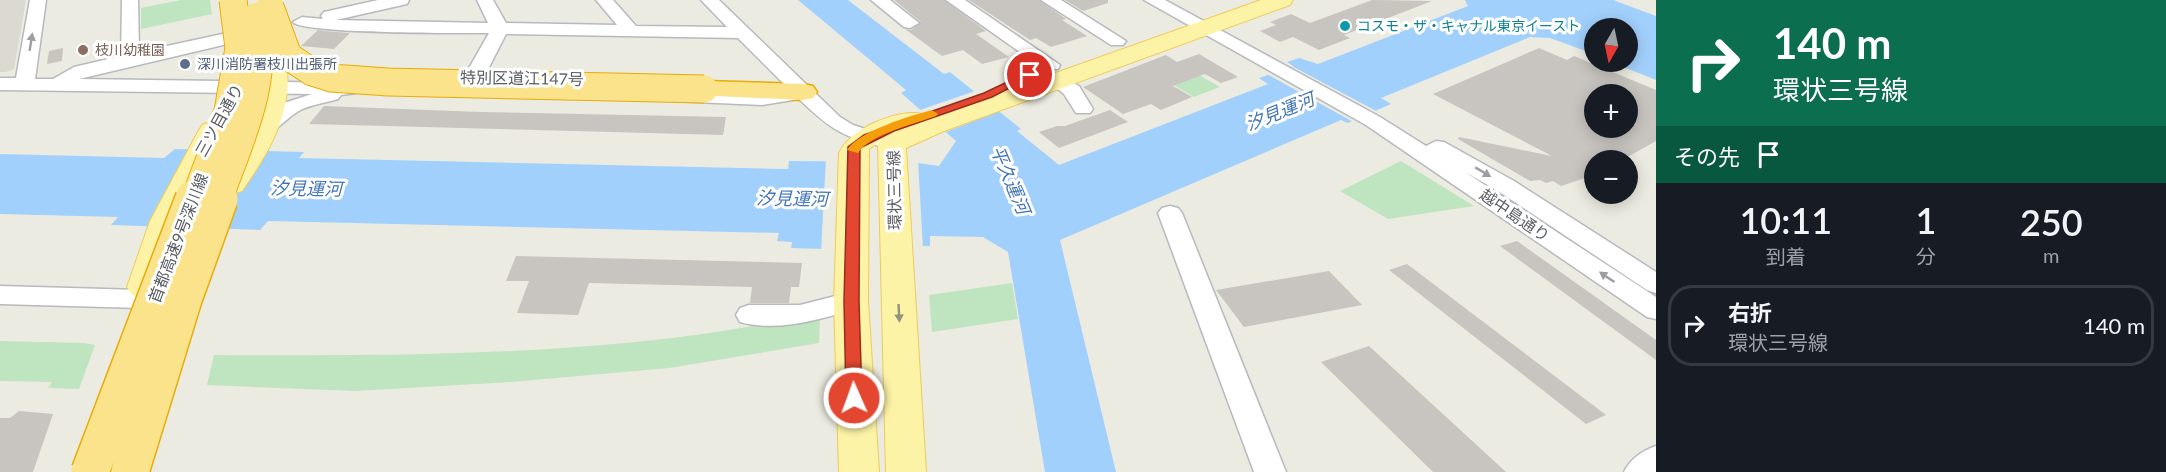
<!DOCTYPE html>
<html lang="ja">
<meta charset="utf-8">
<style>
:root{--surface:#171b24;--page:#20242c;--text:#f1f3f6;--muted:#9ea1a6;--line:#363941}
body{margin:0;font-family:Lato,"Noto Sans JP",sans-serif;background:var(--page);color:var(--text);height:100vh;display:flex;flex-direction:column;font-size:22px;white-space:nowrap}
*{box-sizing:border-box;margin:0}
p{font-size:20px;color:var(--muted)}
.icon{flex:none;width:33px;height:33px;fill:none;stroke:currentColor;stroke-width:2;stroke-linecap:round;stroke-linejoin:round}
.map{position:relative;flex:1;overflow:hidden}
.details{display:flex;flex-direction:column;background:var(--surface);width:510px}
.details>*{flex:none}
.banner{background:#0b6e4f;color:#fff;overflow:hidden}
.needle{width:39px;rotate:189deg}
.fabs{position:absolute;left:1584px;top:18px;display:grid;gap:12px}
.fabs a{display:grid;place-items:center;width:54px;height:54px;border-radius:50%;background:var(--surface);box-shadow:0 3px 15px #0003;font-size:30px}
.pin{position:absolute;display:grid;place-items:center;width:51px;height:51px;color:#fff;margin:-26px;border:3px solid #fff;border-radius:50%;box-shadow:0 2px 6px #0007}
.me{position:absolute;width:66px;margin:-33px;rotate:358deg;stroke-linejoin:round;filter:drop-shadow(0 0 4px #0008)}
.turn{display:flex;align-items:center;gap:21px;height:126px;padding:0 18px;font-size:27px}
.turn .icon{width:78px;height:78px;stroke-width:2.5}
.turn b{display:block;font-size:42px;line-height:51px}
.then{display:flex;align-items:center;height:57px;padding:0 18px;background:#0003;gap:12px;font-size:22px}
.eta{display:flex;justify-content:space-evenly;align-items:center;height:102px;text-align:center}
.eta b{font-size:36px;font-weight:600;line-height:42px}
ul{padding:0;list-style:none}
li{display:flex;align-items:center;gap:18px;height:81px;margin:0 12px 9px;padding:0 6px;border:3px solid var(--line);border-radius:24px}
li div{flex:1}
li b{display:block;font-size:22px}
li em{font-style:normal}
main{display:flex;flex:1;min-height:0}
.map>svg:first-child{display:block}
</style>
<main>
<div class="map">
<svg width="1656" height="472" viewBox="0 0 1656 472">
<rect width="100%" height="100%" fill="#ecebe1"/>
<!-- education -->
<path fill="#dcdad0" d="M0,0H26L14,69L6,72H0Z"/>
<!-- green -->
<path fill="#bee4c0" d="M181,0H210L212,14L141,29V8Z
M1159,58H1169L1220,87L1194,97L1140,65Z
M1401,161L1474,206L1388,219L1340,191Z
M1012,283L1018,319L932,332L929,295Z
M820,315L819,343L669,368L511,382L355,391L207,385L214,355C366,356 520,356 672,338C721,332 770,323 820,315Z
M0,341L84,343L95,345L79,389L48,388L52,382L0,381Z"/>
<!-- water -->
<path fill="#a2d0fc" d="M798,0H848L944,74L950,72L1021,129L1017,131L1059,165L1268,84L1259,78L1293,66L1287,62L1299,58L1318,64L1468,6L1465,0H1613L1656,16V80L1611,62H1628V28H1594V54L1550,38L1530,37L1381,98L1391,104L1348,123L1341,120L1060,240L1116,472H1045L1008,252L983,237L930,236V246H918V252L791,248L792,242L777,241L779,233L268,221L260,230L111,225L118,217L0,214V154L164,158L175,149L304,152L299,158L788,169L789,161L911,162L939,166L956,141L901,93L906,90Z"/>
<!-- pier -->
<path fill="#ecebe1" d="M1288,64L1380,113L1355,123L1265,73Z
M978,90L1003,110L943,133L917,111Z
M826,158L918,160L923,249H921L920,254L821,252Z"/>
<!-- building -->
<path fill="#c8c4bf" fill-rule="evenodd" d="M894,0H944L986,31L976,34L1009,57L982,64L963,50L942,56L905,29L911,30L921,22Z
M969,0H1039L1066,19L1062,20L1087,36L1051,47L1036,38L1030,40Z
M1065,0H1108V3L1083,11Z
M1372,0L1432,1L1344,35L1350,38L1319,50L1293,37L1280,42L1260,31L1276,25L1270,22L1291,14L1310,23Z
M318,30L324,31L350,33L334,49L301,46Z
M63,48L62,61L47,64L49,51Z
M1539,48L1567,60L1574,56L1656,90V141L1622,160H1594V175L1561,186L1553,181L1546,183L1540,180L1530,181L1458,139L1459,137L1552,156L1433,94ZM1594,94H1628V128H1594Z
M1199,54L1238,77L1221,83L1205,74L1173,86L1192,97L1161,110L1151,104L1123,114L1083,87L1166,55L1177,62Z
M324,106L480,112L726,117L723,135L309,124Z
M1110,110L1128,122L1059,148L1039,132L1057,126H1065Z
M1517,241L1656,340V360L1500,246Z
M516,256L802,263L799,287H791L789,303H750L752,287L589,283L578,315L517,313L529,281H506Z
M1407,264L1606,415L1586,424L1389,270Z
M1329,271L1362,305L1244,327L1216,290Z
M1369,346L1506,472H1433L1321,362Z
M19,411L53,414L33,472H0V418H10Z"/>
<g fill="none" stroke-linecap="round" stroke-linejoin="round">
<defs>
<path id="minor" d="M30,0H46L35,79H53L74,67L121,56L122,0H138L139,52L255,27L264,32L261,36L79,79L349,83L359,89L356,93L341,95L338,99C325,103 308,105 297,112C283,121 273,137 256,132L253,128L256,124L284,103L312,94L0,90V78H16Z
M378,0H409L407,4L336,20L488,23L477,0H493L506,23L617,25L596,0H613L636,26L727,27L701,0H719L840,117L853,125L894,138L898,142L894,146L887,148C843,137 831,130 799,99L762,105L673,101L670,97L673,93L680,91L762,93L789,89L738,38L506,34L484,77L474,83L464,77L489,33C463,33 302,34 293,22L302,17L323,19L321,16L324,12Z
M871,0H890L919,23L910,28L904,27Z
M946,0H965L1060,65L1058,69H1044Z
M1041,0H1061L1126,41L1123,45H1111Z
M1144,0H1165L1380,117L1426,146L1436,141L1444,142L1514,181L1656,272V293L1647,290L1498,191L1465,172L1656,297V319L1647,317L1366,125Z
M1057,74L1079,86L1093,109L1090,113H1076L1064,94L1047,80Z
M1170,206L1178,208L1182,213L1286,472H1254L1158,213L1162,208Z
M0,286L140,290L149,293L153,299L149,305L140,308L0,304Z
M851,292L860,294L864,301L860,308C823,318 778,333 740,322L736,315L740,308L749,305H800Z
M1656,446V472H1624C1631,458 1642,451 1656,446Z"/>
<path id="major" d="M1261,0H1293L1290,5L944,131L906,148L926,472H886L878,144L881,140L869,149L868,301L879,472H839L834,301L839,153C850,129 897,108 923,114L926,119Z
M262,5L270,7C277,17 279,30 282,42C299,100 275,144 242,191L232,194L222,191L217,185C263,110 274,99 251,12L254,7Z
M213,122L223,124L227,130L180,221L161,287L156,295L144,299L132,295L127,287L150,221L199,130L203,124Z"/>
<path id="highway" d="M704,81L803,84L813,86L817,92L813,98L803,100L694,95L691,89L694,83Z"/>
</defs>
<!-- minor casing -->
<use href="#minor" stroke="#b7b9be" stroke-width="3"/>
<!-- major casing -->
<use href="#major" stroke="#edcb5a" stroke-width="2"/>
<!-- highway casing -->
<use href="#highway" stroke="#e7ac07" stroke-width="3"/>
<!-- minor -->
<use href="#minor" fill="#fff" fill-rule="evenodd"/>
<!-- major -->
<use href="#major" fill="#fcf3a6" fill-rule="evenodd"/>
<!-- highway -->
<use href="#highway" fill="#fae38b" fill-rule="evenodd"/>
<defs>
<path id="highway-bridge-far1" d="M270,7L288,56L312,72L331,78L388,82L704,89
M194,201L228,111L239,48L233,0
M218,201C241,137 268,86 257,16"/>
<path id="highway-bridge" d="M90,472L194,199
M130,472L183,299L219,199"/>
</defs>
<!-- highway-bridge-far1 casing -->
<use href="#highway-bridge-far1" stroke="#e7ac07" stroke-width="29" stroke-linecap="butt"/>
<!-- highway-bridge casing -->
<use href="#highway-bridge" stroke="#e7ac07" stroke-width="40" stroke-linecap="butt"/>
<!-- highway-bridge-far1 -->
<use href="#highway-bridge-far1" stroke="#fae38b" stroke-width="27"/>
<!-- highway-bridge -->
<use href="#highway-bridge" stroke="#fae38b" stroke-width="37"/>
</g>
<!-- one-way arrows -->
<defs><path id="oneway-solid" d="M-6-.8H1V-3.2L6.5 0L1 3.2V.8H-6Z" transform="scale(1.5)"/></defs>
<g fill="#9c9ea1">
<use href="#oneway-solid" transform="translate(31 42) rotate(-81)"/>
<use href="#oneway-solid" transform="translate(1483 172) rotate(31)"/>
<use href="#oneway-solid" transform="translate(1607 277) rotate(-146)"/>
</g>
<use fill="#93927a" href="#oneway-solid" transform="translate(899 313) rotate(87)"/>
<!-- route -->
<path fill="#e44730" stroke="#942e1f" stroke-width="1.5" d="M1026,73L1035,75L992,97L894,131L860,148L859,301L862,398L860,403H848L846,398L844,301L848,147L864,135L984,93Z"/>
<!-- slow -->
<path fill="#f59e0b" d="M932,110L938,114L936,116C915,124 870,134 858,153L847,150C859,131 910,116 932,110Z"/>
<!-- markers -->
<circle fill="#0f9aa8" stroke="#fff" stroke-width="2" cx="1345" cy="26" r="6"/>
<circle fill="#8d6e63" stroke="#fff" stroke-width="2" cx="83" cy="50" r="6"/>
<circle fill="#5c6f8a" stroke="#fff" stroke-width="2" cx="185" cy="64" r="6"/>
<g text-anchor="middle" stroke-width="6" stroke-linejoin="round" paint-order="stroke">
<!-- far-culture labels -->
<g font-size="14" fill="#0d838f" stroke="#fff" text-anchor="start">
<text x="1357" y="31">コスモ・ザ・キャナル東京イースト</text>
</g>
<!-- far-education labels -->
<g font-size="14" fill="#785e54" stroke="#fff" text-anchor="start">
<text x="95" y="55">枝川幼稚園</text>
</g>
<!-- far-service labels -->
<g font-size="14" fill="#4e5e75" stroke="#fff" text-anchor="start">
<text x="197" y="69">深川消防署枝川出張所</text>
</g>
<!-- street labels -->
<g font-size="16" fill="#5a5d62" stroke="#fff">
<text transform="translate(522 78) rotate(1)" y="6">特別区道江147号</text>
<text transform="translate(219 120) rotate(-61)" y="6">三ツ目通り</text>
<text transform="translate(894 190) rotate(-91)" y="6">環状三号線</text>
<text transform="translate(1515 215) rotate(34)" y="6">越中島通り</text>
<text transform="translate(178 238) rotate(-69)" y="6">首都高速9号深川線</text>
</g>
<!-- water labels -->
<g font-size="18" font-style="italic" fill="#4276b6" stroke="#fff">
<text transform="translate(1280 112) rotate(-22)" y="6">汐見運河</text>
<text transform="translate(1010 180) rotate(67)" y="6">平久運河</text>
<text transform="translate(306 189) rotate(1)" y="6">汐見運河</text>
<text transform="translate(792 199) rotate(1)" y="6">汐見運河</text>
</g>
</g>
</svg>
<div class="fabs">
<a><svg class="needle" viewBox="-14 -14 28 28"><path d="M0-13l5 13h-10z" fill="#e53935"/><path d="M0 13l5-13h-10z" fill="#9ea1a6"/></svg></a>
<a>+</a>
<a>−</a>
</div>
<div class="pin" style="left:1030px;top:75px;background:#d93025"><svg class="icon" aria-label="arrive" viewBox="0 0 24 24"><path d="M6 21V4h12l-3 4 3 4H6"/></svg></div>
<svg class="me" style="left:854px;top:398px" viewBox="-20 -20 40 40"><circle r="17" fill="#e44730" stroke="#fff" stroke-width="3"/><path d="M0-11L8 9 0 5-8 9z" fill="#fff"/></svg>
</div>
<section class="details">
<div class="banner">
<div class="turn"><svg class="icon" aria-label="right" viewBox="0 0 24 24"><path d="M7 20v-9h11M14 6l5 5-5 5"/></svg><div><b>140 m</b>環状三号線</div></div>
<div class="then">その先<svg class="icon" aria-label="arrive" viewBox="0 0 24 24"><path d="M6 21V4h12l-3 4 3 4H6"/></svg></div>
</div>
<div class="eta">
<div><b>10:11</b><p>到着</p></div>
<div><b>1</b><p>分</p></div>
<div><b>250</b><p>m</p></div>
</div>
<ul>
<li><svg class="icon" aria-label="right" viewBox="0 0 24 24"><path d="M7 20v-9h11M14 6l5 5-5 5"/></svg><div><b>右折</b><p>環状三号線</p></div><em>140 m</em></li>
</ul>
</section>
</main>
